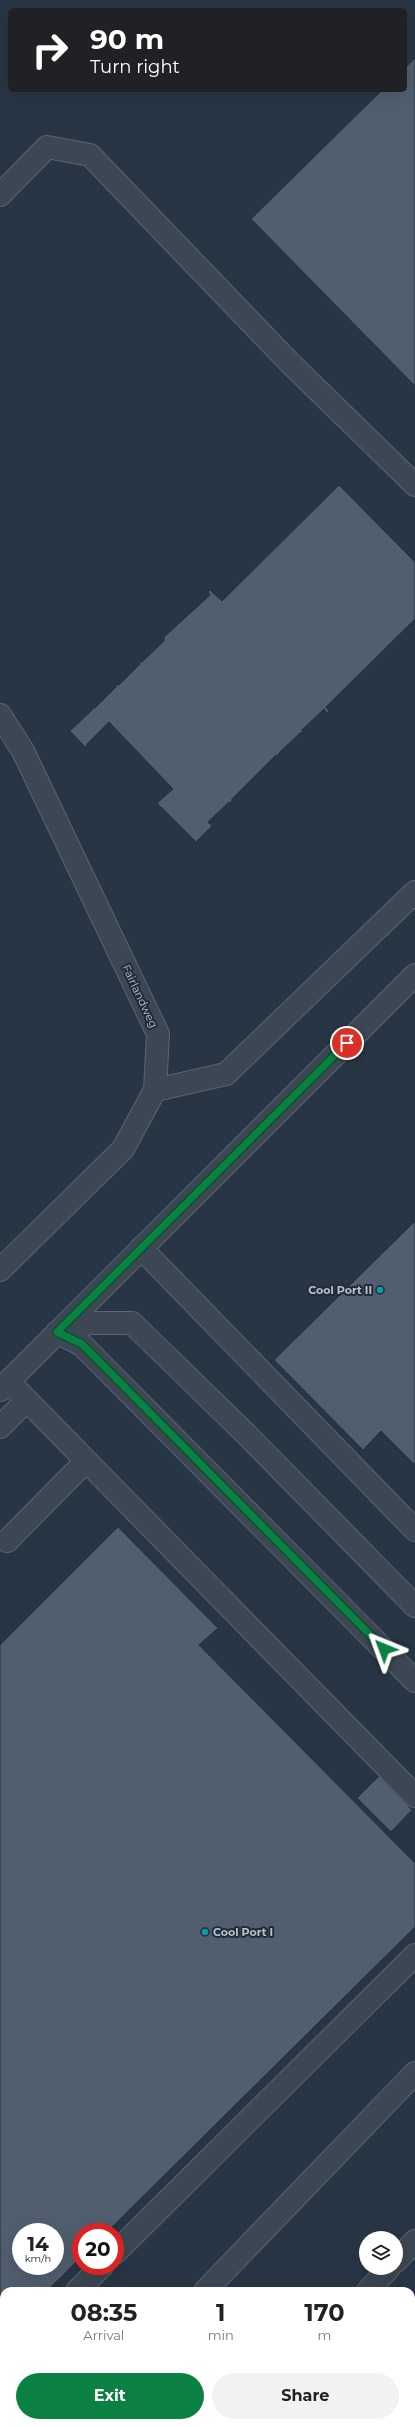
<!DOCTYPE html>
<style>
:root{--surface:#fff;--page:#f2f2f2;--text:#222;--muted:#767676;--accent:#0b8043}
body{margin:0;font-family:Montserrat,sans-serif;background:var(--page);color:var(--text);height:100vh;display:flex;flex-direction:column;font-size:15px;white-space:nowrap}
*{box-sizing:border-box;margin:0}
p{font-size:13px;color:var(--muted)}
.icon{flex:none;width:22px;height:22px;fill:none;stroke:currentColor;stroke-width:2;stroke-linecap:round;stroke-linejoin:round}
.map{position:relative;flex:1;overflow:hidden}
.drawer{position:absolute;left:0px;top:2287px;width:415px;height:140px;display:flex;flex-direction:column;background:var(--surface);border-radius:12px 12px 0 0;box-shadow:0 4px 16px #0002}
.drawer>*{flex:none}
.banner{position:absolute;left:8px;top:8px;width:399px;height:84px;border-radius:6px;box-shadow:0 4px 16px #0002;background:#202124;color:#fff;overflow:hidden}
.controls{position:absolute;left:359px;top:2231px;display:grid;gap:8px}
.controls a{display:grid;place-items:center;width:44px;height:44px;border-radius:50%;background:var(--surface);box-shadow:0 4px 16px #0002;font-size:20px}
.speed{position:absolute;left:12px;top:2223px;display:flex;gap:8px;font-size:20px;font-weight:700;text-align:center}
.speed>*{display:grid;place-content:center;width:52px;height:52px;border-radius:50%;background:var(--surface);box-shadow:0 4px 16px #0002;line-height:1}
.speed small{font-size:10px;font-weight:400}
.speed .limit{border:6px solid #d22;background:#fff;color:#111}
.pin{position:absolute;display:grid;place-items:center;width:34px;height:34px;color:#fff;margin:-17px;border:2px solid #fff;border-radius:50%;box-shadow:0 1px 4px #0007}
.me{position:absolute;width:44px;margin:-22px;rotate:316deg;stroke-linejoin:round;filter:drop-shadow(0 0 3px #0008)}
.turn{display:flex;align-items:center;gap:14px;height:84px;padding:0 16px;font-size:18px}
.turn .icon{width:52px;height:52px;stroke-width:2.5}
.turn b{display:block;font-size:28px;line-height:34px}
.eta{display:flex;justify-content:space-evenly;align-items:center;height:68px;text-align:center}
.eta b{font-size:24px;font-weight:700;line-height:28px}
.cta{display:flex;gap:8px;margin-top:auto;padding:8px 16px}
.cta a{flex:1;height:46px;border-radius:24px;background:var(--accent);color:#fff;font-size:16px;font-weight:700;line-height:46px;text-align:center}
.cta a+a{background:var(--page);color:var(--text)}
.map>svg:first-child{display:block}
</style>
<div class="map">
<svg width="415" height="2427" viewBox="0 0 415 2427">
<rect width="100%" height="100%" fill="#283544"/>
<!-- building -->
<path fill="#515e6f" stroke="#232e3b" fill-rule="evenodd" d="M415,58V386L251,219L382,90H405V68Z
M339,485L415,562V619L326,707L329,711L327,713L324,709L302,730L303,732L300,733L279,753L278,756L276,755L232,799L231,803L229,802L208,822L212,826L196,842L157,803L173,789L109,722L87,744L86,748L69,730L72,729L93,709L92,707L95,708L116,687L115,685H119L140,664L139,662H142L164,641V637L210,595L208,592L210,590L222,601Z
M415,1221V1465L381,1431L363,1450L274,1360Z
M118,1527L218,1628L199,1645L415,1863V1927L107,2232H81V2257L47,2291H4V2333L0,2337V1645ZM21,2232H55V2266H21Z
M379,1776L412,1810L391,1832L357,1798Z"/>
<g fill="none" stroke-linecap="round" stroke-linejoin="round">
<defs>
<path id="minor" d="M0,195L47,147L90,155L291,364L415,485
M0,715L23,751L158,1034L155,1090L123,1149L0,1270
M155,1090L226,1074L415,892
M141,1248L415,1530
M57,1332L82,1345L415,1681
M59,1332L90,1323H132L249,1437L415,1606
M8,1381L415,1796
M0,1390L415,975
M0,1427L27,1400
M7,1541L86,1461
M115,2253L415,1955
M396,2261L415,2241
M77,2291L102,2266
M205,2291L415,2073
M368,2291L389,2268
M0,2368L4,2364
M75,2427L79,2423
M242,2427L246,2423"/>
</defs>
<!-- minor casing -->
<use href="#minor" stroke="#5b6571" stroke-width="24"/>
<!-- minor -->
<use href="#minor" stroke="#3c4753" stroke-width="22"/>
<defs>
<path id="rail" d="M411,2335L415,2331
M324,2427L328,2423"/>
</defs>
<!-- rail casing -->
<use href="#rail" stroke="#5e6b7a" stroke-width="4.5"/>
<!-- rail -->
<use href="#rail" stroke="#212c39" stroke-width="3" stroke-dasharray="9" stroke-linecap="butt"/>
</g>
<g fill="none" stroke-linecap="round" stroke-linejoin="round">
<defs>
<path id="route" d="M347,1043L57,1332L82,1344L384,1649"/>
</defs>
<!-- route casing -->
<use href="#route" stroke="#07532c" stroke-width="10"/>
<!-- route -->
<use href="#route" stroke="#0b8043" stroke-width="7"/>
</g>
<!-- markers -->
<g fill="#0f9aa8" stroke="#212c39" stroke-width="1.5">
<circle cx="380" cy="1290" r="4"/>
<circle cx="205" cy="1932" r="4"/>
</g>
<g text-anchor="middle" stroke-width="4" stroke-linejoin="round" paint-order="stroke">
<!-- street labels -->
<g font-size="11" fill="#bac2cd" stroke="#212c39">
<text transform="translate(140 996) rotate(65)" y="4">Fairlandweg</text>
</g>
<!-- poi labels -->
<g font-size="11" font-weight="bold" fill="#bac2cd" stroke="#212c39" text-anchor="end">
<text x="372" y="1294">Cool Port II</text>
<text x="213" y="1936" text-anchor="start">Cool Port I</text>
</g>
</g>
</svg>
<div class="controls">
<a><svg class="icon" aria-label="layers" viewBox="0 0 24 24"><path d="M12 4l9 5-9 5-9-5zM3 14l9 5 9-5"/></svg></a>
</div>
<div class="speed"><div>14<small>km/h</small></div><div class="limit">20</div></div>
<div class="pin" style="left:347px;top:1043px;background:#d93025"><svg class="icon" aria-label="arrive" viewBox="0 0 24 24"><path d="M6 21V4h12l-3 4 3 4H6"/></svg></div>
<svg class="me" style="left:384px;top:1649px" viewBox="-20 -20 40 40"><path d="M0-17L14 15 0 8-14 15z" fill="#0b8043" stroke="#fff" stroke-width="4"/></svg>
<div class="banner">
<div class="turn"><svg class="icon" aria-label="right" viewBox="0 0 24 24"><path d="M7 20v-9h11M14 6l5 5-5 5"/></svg><div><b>90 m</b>Turn right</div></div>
</div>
<section class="drawer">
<div class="eta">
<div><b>08:35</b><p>Arrival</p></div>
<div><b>1</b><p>min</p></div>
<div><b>170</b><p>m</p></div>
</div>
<div class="cta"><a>Exit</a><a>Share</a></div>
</section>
</div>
